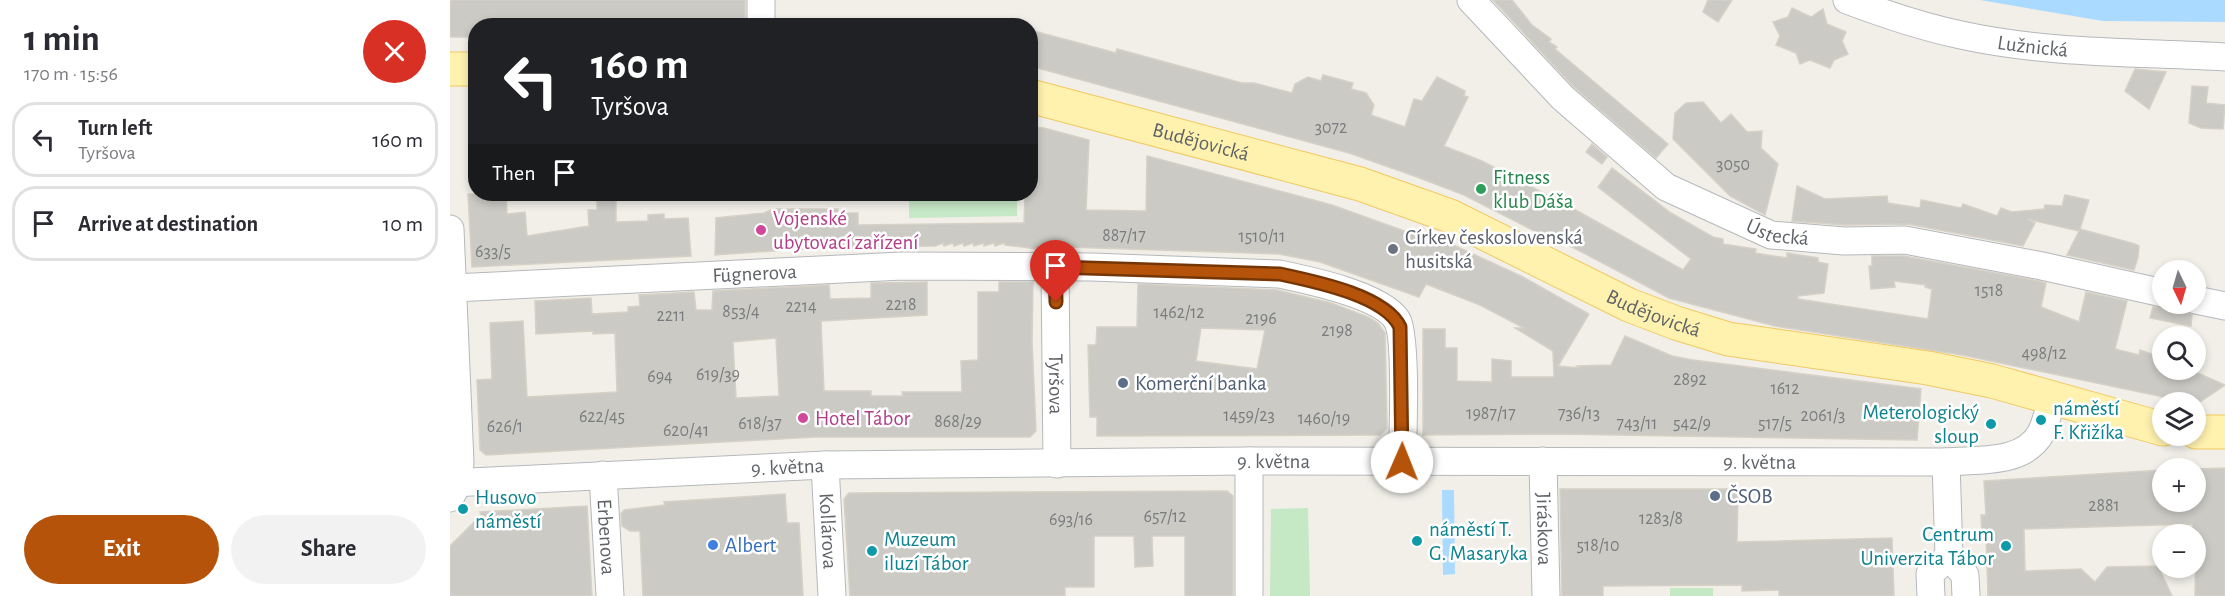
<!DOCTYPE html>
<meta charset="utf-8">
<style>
:root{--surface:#fff;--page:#f2f2f3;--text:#2b2b33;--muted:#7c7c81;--line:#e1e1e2;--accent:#b45309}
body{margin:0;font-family:"Alegreya Sans",sans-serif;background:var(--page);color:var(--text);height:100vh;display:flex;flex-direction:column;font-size:22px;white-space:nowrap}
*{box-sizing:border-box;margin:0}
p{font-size:20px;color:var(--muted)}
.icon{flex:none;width:33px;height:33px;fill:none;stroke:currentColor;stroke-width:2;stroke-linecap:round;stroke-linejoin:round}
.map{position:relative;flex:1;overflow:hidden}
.details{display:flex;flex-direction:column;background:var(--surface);width:450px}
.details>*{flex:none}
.hud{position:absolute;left:18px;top:18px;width:570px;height:183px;border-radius:24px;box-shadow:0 3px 9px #0003;background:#202124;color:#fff;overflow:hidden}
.needle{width:39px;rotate:175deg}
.buttons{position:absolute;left:1702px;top:260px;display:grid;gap:12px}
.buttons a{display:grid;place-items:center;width:54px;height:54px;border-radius:50%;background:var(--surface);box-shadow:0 3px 9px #0003;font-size:30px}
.pin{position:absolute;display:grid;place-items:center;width:51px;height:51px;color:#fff;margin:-62px -26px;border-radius:50% 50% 50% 0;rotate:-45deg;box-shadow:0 0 6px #0007}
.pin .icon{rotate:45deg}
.me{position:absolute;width:66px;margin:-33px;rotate:1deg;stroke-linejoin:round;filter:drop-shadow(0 0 4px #0008)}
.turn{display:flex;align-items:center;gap:21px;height:126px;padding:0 24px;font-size:27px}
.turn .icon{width:78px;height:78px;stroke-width:2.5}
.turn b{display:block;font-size:42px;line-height:51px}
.then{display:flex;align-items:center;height:57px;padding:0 24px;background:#0003;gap:12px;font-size:22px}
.round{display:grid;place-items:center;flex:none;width:63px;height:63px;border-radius:32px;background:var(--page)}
.summary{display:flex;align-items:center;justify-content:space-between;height:102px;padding:0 24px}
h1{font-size:36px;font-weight:700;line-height:45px}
.button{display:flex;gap:12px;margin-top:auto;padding:12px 24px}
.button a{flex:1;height:69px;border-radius:36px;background:var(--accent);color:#fff;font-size:24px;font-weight:700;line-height:69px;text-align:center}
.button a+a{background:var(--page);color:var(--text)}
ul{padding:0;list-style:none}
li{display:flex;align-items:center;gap:18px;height:75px;margin:0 12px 9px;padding:0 12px;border:3px solid var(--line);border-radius:24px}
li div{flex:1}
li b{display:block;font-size:22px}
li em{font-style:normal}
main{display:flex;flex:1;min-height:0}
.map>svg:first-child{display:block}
</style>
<main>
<section class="details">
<div class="summary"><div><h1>1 min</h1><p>170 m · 15:56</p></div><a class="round" style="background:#d93025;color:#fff"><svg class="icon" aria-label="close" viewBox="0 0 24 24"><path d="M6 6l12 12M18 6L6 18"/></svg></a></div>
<ul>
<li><svg class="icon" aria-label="left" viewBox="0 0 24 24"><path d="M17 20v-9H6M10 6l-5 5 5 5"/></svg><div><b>Turn left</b><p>Tyršova</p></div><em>160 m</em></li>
<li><svg class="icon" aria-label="arrive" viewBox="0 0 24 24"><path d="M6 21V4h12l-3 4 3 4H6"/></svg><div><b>Arrive at destination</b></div><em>10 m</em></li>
</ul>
<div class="button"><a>Exit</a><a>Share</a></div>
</section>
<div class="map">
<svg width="1775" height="596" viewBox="0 0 1775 596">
<rect width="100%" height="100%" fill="#f1efe8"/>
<!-- green -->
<path fill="#c5e8c5" d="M459,194H567V216L459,218Z
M858,508L860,596H820L821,509Z
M1220,588H1263V596H1220Z"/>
<!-- water -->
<path fill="#aadaff" d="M1530,0H1775V22L1653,21Z
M992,490H1004L1005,574L993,575Z"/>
<!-- building -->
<path fill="#cccac5" stroke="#d6d1c6" stroke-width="1.5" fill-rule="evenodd" d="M295,0V26H26L23,37H0V1L4,0Z
M1043,0H1062L1082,25L1101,39L1099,42L1107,47L1105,49L1218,144L1206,158L1124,87Z
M1258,0H1282L1268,22L1253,12Z
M1342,8L1361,17L1373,9L1377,24L1396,32L1392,41L1398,54L1384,60L1380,68L1360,60L1350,64L1346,53L1326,45L1330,36L1323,22L1338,17Z
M580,30L666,53L667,49L792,83H804L842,93L845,84L858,77L871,81L873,75L903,83L901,89L916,93L924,105L921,115L955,127L964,99L972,101L987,77L1015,91L1014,96L1018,97L994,146L1032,161L1124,209L1233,270L1241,259L1148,187L1162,168L1221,213L1263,237L1273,239V244L1306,249L1305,253L1337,258V253L1368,258V262L1378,264L1374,293L1348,296V299L1478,319L1482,289L1475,287L1476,285L1444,281L1445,287L1421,289L1419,266H1422V256H1454L1589,281L1596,283L1591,307L1629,322L1636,292L1677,301L1665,349L1689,355L1690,350L1713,358V369H1739L1775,385L1747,404L1512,355L1325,326L1219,298L1105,238L1102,240L1014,195L967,177L899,153L580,66Z
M1685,69L1716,72L1699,109L1675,91Z
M1742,86L1758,87L1756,103L1775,105L1773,129L1751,128L1739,123Z
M1253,102L1271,123L1281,114L1297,132L1312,131L1311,148L1328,164L1315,215L1280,196L1223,139L1225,113L1236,103Z
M580,127L594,128L639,140L636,210L696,211L697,156L837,193L882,205L974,238L975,234L999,243L1073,277L1139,314L1108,366L1130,368L1127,366L1161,365L1175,336L1222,356L1243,360L1471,389L1467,440L1107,434L973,435V329H995V348H1007V381L1042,382V359L1061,361V377H1104L1103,351L1065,328H1074L1030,305L976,284L969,297L870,262L829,254L616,247V250L588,249L555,245L554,243L545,246L544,243L534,246V243L524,246L523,243L514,246L513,243L504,246L503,243L494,246L493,243L485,246L380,247L265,255L266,218L314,213L323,209H388V213H408V225L574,223L575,194H580Z
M1142,144L1157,157L1152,164L1136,152Z
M1347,186L1375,199L1437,196L1438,203L1470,208L1471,200L1511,208L1513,204L1547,216L1551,208L1562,212L1594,209L1595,205L1612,206L1615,195L1639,200L1630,229L1685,244L1689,246L1688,257L1684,270L1617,255L1629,231L1577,219L1585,223L1573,246L1458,224L1395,225L1342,221Z
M18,194H56L57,214L75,212L77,236L139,226L138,210H147V194H166V222L198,221V215L214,214V219L238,218L241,256L22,267Z
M477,282V315L371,321L374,391H421V396H453L452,392H512L511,361L528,360V292H549V282H583L582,340L586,431L580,437H365L36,455L30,450L27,380L42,379L40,323L73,321L77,397L167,392L165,333L143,334V331L86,334L85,301L141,298L142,314L178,312V307L190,306L189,295L244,292L246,310H262L263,291L379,285L380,299L421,298V283ZM326,338L329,396L286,398L283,342Z
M688,284L827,290L881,303L918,317L928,323L935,333L937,428L930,435L647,436V417H640L638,345H646L647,327H687ZM751,328L815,330L807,369L746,361Z
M1725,303L1731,304L1735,311L1742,315L1741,326L1700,318L1703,307L1717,308Z
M1775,468V596H1745L1746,534H1743L1742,524L1574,529L1575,571L1631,569L1645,582L1657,567L1708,566L1722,596H1538L1536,534H1532L1531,515H1536L1534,481L1713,470V501H1746V469Z
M1110,489H1288L1287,542L1442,538L1444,596H1329V590L1292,591V585L1153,586V596H1112Z
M777,491L783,496V596H735V536H702L703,566L685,567L684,536H644V587H615V596H400L394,499L399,493Z
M335,494L337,523H349L353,596H193L190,531H180L172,526L171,514L174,510L215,505L214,502Z
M137,506L142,596H0V546L31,515L30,512Z"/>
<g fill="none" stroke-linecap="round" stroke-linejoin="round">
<defs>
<g id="minor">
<path id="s1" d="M1021,0L1113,98L1216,187L1321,235L1394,241L1455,240L1592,266L1713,293"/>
<path id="s2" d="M1397,0C1434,14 1473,27 1511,35C1597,54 1688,52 1775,57"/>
<path d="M311,26V0"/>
<path d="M0,229L10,462L8,483L0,498"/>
<path id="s3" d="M605,267L607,464"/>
<path id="s4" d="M3,288L452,266L642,267L829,274C858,280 931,295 947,320C957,337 953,437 952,461"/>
<path d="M1746,300L1775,306"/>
<path d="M799,461V596"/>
<path id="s5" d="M1093,461L1096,596"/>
<path d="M1496,462L1499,556L1515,575L1516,596"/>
<path id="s6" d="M375,465L382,596"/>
<path id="s7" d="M153,475L160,596"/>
<path id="s8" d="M0,483L375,465L799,461L1496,462C1527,459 1573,465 1591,433C1596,423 1599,409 1603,397"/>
<path d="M1481,596L1480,574L1499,556"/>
</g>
<g id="major">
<path d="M0,69H26"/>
<path id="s9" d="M580,96L910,184L1000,216L1179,305L1226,323L1278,339L1478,368L1542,381L1713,429"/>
<path d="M1746,432H1775"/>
</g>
</defs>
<!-- minor casing -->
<use href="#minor" stroke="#b5b8bc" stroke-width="29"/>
<!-- major casing -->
<use href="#major" stroke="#f2c960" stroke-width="35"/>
<!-- minor -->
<use href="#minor" stroke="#fff" stroke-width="27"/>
<!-- major -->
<use href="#major" stroke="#fff2af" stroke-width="33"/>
</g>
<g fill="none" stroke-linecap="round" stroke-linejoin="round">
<defs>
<path id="route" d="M606,302L605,267L830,274C862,281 935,295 950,327L952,462"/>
</defs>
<!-- route casing -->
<use href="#route" stroke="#753606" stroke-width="15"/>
<!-- route -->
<use href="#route" stroke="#b45309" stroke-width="10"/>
</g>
<!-- markers -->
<circle fill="#2e9e5b" stroke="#fff" stroke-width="2" cx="1031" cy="189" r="6"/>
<g fill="#d1479c" stroke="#fff" stroke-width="2">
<circle cx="311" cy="230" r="6"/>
<circle cx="353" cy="418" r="6"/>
</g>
<circle fill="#6b7280" stroke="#fff" stroke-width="2" cx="943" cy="249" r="6"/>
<g fill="#5c6f8a" stroke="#fff" stroke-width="2">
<circle cx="673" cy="383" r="6"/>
<circle cx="1265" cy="496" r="6"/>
</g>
<g fill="#0f9aa8" stroke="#fff" stroke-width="2">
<circle cx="1591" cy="420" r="6"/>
<circle cx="1541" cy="424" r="6"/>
<circle cx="13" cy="509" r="6"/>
<circle cx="967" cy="541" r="6"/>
<circle cx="1556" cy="546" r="6"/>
<circle cx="422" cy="551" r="6"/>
</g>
<circle fill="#3f7fe0" stroke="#fff" stroke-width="2" cx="263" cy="545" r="6"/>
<g text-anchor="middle" stroke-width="5" stroke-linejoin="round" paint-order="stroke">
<!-- number labels -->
<g font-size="18" fill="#7a7d7f">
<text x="881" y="133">3072</text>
<text x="1283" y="170">3050</text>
<text x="674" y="241">887/17</text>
<text x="812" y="242">1510/11</text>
<text x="43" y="257">633/5</text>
<text x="1539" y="296">1518</text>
<text x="451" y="310">2218</text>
<text x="351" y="312">2214</text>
<text x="291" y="317">853/4</text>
<text x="729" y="318">1462/12</text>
<text x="221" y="321">2211</text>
<text x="811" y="324">2196</text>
<text x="887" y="336">2198</text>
<text x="1594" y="359">498/12</text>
<text x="268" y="380">619/39</text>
<text x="210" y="382">694</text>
<text x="1240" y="385">2892</text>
<text x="1335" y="394">1612</text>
<text x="1041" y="419">1987/17</text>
<text x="1129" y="419">736/13</text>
<text x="799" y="421">1459/23</text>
<text x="1373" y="421">2061/3</text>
<text x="152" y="422">622/45</text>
<text x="874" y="424">1460/19</text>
<text x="508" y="427">868/29</text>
<text x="310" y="429">618/37</text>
<text x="1187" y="429">743/11</text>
<text x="1242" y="429">542/9</text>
<text x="1325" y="429">517/5</text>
<text x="55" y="432">626/1</text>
<text x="236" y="436">620/41</text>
<text x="1654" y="511">2881</text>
<text x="715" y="522">657/12</text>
<text x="1211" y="524">1283/8</text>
<text x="621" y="525">693/16</text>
<text x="1148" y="551">518/10</text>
</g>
<!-- street labels -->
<g font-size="21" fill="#5f6368" stroke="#fff">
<text dy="7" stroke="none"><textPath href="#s2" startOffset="192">Lužnická</textPath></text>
<text dy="7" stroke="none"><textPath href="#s9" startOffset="177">Budějovická</textPath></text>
<text dy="7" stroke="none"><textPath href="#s1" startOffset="392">Ústecká</textPath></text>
<text dy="7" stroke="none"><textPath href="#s4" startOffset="302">Fügnerova</textPath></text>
<text dy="7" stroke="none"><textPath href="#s9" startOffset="663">Budějovická</textPath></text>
<text dy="7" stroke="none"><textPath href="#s3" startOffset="117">Tyršova</textPath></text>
<text dy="7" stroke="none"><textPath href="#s8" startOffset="824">9. května</textPath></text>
<text dy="7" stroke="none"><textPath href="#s8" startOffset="1310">9. května</textPath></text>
<text dy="7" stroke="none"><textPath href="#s8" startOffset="338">9. května</textPath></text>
<text dy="7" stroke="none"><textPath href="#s5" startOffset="68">Jiráskova</textPath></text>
<text dy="7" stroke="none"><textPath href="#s6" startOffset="66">Kollárova</textPath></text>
<text dy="7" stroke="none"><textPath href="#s7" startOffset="62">Erbenova</textPath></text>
</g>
<!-- leisure labels -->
<g font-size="21" fill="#27864d" stroke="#fff" text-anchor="start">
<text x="1043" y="184">Fitness<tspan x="1043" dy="24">klub Dáša</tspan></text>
</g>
<!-- hotel labels -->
<g font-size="21" fill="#b23c85" stroke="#fff" text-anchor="start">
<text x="323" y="225">Vojenské<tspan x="323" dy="24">ubytovací zařízení</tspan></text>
<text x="365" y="425">Hotel Tábor</text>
</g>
<!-- worship labels -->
<g font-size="21" fill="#5b616d" stroke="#fff" text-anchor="start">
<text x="955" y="244">Církev československá<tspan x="955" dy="24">husitská</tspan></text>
</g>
<!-- service labels -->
<g font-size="21" fill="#4e5e75" stroke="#fff" text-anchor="start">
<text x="685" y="390">Komerční banka</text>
<text x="1277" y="503">ČSOB</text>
</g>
<!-- culture labels -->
<g font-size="21" fill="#0d838f" stroke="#fff" text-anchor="start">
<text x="1603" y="415">náměstí<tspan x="1603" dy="24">F. Křižíka</tspan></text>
<text x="1529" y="419" text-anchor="end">Meterologický<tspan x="1529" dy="24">sloup</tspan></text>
<text x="25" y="504">Husovo<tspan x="25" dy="24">náměstí</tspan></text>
<text x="979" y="536">náměstí T.<tspan x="979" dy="24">G. Masaryka</tspan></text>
<text x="1544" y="541" text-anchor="end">Centrum<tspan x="1544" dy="24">Univerzita Tábor</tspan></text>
<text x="434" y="546">Muzeum<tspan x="434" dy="24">iluzí Tábor</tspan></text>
</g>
<!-- shop labels -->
<g font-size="21" fill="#366cbe" stroke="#fff" text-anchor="start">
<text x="275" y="552">Albert</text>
</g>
</g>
</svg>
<div class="buttons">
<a><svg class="needle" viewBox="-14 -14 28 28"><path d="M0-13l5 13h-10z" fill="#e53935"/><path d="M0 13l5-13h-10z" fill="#7c7c81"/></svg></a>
<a><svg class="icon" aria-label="search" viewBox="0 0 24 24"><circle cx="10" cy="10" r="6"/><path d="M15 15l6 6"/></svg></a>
<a><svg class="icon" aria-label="layers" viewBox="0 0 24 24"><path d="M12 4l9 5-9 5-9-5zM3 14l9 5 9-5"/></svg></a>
<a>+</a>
<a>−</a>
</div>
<div class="pin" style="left:606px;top:302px;background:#d93025"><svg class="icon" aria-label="arrive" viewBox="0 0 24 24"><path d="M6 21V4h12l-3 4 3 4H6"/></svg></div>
<svg class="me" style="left:952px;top:462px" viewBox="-20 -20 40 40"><circle r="19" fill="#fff"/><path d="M0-13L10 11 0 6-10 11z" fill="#b45309"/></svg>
<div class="hud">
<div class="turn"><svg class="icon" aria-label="left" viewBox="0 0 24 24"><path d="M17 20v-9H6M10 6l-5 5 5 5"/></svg><div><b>160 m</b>Tyršova</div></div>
<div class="then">Then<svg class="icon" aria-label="arrive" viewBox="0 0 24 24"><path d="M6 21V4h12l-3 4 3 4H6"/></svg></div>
</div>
</div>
</main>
